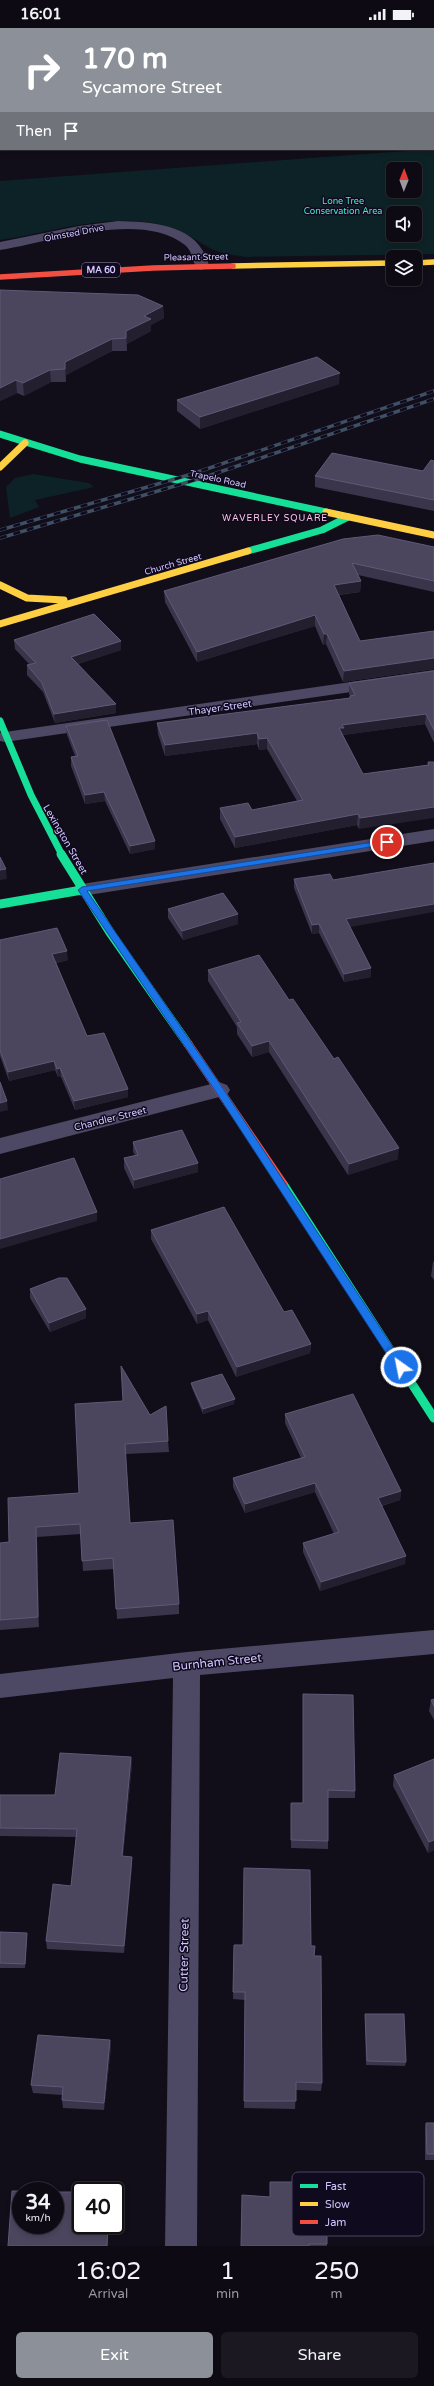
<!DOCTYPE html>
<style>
:root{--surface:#0d0a13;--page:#1b1821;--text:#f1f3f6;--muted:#9a9aa0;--line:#2d2b33;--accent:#8c9099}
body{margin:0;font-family:"Varela Round",sans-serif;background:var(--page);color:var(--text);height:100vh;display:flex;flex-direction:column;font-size:15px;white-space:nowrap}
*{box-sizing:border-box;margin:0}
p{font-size:13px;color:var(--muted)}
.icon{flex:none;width:22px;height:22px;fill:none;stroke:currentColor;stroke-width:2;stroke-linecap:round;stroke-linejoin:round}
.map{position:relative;height:2218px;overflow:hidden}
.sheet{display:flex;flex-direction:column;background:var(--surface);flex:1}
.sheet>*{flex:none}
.banner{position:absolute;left:0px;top:0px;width:434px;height:122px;box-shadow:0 2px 6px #0003,0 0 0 1px var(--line);background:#8c9099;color:#fff;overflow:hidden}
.needle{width:26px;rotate:1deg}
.buttons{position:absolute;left:386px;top:134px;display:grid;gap:8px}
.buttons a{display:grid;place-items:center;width:36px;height:36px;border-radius:6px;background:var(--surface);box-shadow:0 2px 6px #0003,0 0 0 1px var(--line);font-size:20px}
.speed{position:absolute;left:12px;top:2154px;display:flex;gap:8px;font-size:20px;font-weight:700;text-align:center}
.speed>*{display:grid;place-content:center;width:52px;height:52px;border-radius:50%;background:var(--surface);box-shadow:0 2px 6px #0003,0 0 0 1px var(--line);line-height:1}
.speed small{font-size:10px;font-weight:400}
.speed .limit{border:2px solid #111;border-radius:6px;background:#fff;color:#111}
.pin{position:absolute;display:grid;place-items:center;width:34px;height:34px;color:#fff;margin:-17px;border:2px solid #fff;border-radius:50%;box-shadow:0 1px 4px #0007}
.me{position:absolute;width:44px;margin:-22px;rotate:327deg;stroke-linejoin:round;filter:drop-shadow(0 0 3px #0008)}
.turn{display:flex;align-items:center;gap:14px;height:84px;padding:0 16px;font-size:18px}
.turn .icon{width:52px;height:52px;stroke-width:2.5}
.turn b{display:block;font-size:28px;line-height:34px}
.then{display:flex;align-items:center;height:38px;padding:0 16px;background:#0003;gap:8px;font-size:15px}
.eta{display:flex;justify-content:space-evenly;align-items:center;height:68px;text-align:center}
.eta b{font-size:24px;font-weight:600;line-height:28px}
.cta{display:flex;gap:8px;margin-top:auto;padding:8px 16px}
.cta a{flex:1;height:46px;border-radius:6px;background:var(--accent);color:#fff;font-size:16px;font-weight:600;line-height:46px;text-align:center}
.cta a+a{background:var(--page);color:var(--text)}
.status{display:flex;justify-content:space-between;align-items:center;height:28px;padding:0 20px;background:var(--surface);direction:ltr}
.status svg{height:11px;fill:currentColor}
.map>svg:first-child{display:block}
</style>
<div class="status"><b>16:01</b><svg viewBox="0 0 49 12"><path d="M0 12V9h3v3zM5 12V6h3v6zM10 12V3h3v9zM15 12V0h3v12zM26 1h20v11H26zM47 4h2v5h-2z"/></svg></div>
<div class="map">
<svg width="434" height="2218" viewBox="0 0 434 2218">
<rect width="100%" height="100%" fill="#110e19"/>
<!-- green -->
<path fill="#0d2226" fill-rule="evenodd" d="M348,0H434V226L246,229C234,227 219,226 208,219C193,210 180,201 162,197C107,184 54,204 0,212V153L405,123L404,121H433V1ZM393,141H415V163H393ZM393,185H415V207H393Z
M33,446L89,455L94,459L35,472L39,479L10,490L6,459L15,450Z"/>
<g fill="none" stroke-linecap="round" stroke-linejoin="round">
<!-- street -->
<path fill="#4d4863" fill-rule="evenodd" d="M118,193C154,194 199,196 209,238L202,242L197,241C192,233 193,224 185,217C141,182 50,214 0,222V214L79,198Z
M434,642V652L5,714L0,713V705L5,704Z
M434,801V813L82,868L75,866L72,862L75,858L82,856Z
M219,1054L227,1057L230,1062L227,1067L0,1126V1110Z
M434,1602V1626L200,1647L197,2218H165L173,1650L0,1670V1646L187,1624Z"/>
<!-- fast-far1 -->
<path stroke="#16e098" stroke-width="7" d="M0,406L80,431L326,484
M248,523L322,502L348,489
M0,693L31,767L62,827"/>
<!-- fast -->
<path stroke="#16e098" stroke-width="9" d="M61,826L111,906L188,1016
M0,876L82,862
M283,1156L434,1390"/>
<!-- slow-far1 -->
<path stroke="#ffcf43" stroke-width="5.5" d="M415,235L434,234
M233,238L393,235"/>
<!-- slow -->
<path stroke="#ffcf43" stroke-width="7" d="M0,439L25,415
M326,484L434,507
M0,557L27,570L64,572
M0,596L248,523"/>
<!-- jam-far1 -->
<path stroke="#f24e42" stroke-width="5.5" d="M0,249L153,240L233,238"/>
<!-- jam -->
<path stroke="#f24e42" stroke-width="9" d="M188,1016L283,1156"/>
<defs>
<path id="rail" d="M0,502L192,446L434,363
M0,510L205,449L434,371"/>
</defs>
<!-- rail casing -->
<use href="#rail" stroke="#3f4f64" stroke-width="3.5"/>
<!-- rail -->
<use href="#rail" stroke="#0f0a1d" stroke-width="2.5" stroke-dasharray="7" stroke-linecap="butt"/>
</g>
<!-- wall -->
<path fill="#3a354b" d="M0,262L163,278L164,290L151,297V303L127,316V323H112L66,347V354H51L24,368L17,365L0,373Z
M339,356L200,401L177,383V372Z
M434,433V483L315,459V448L423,443Z
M434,519V564L358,547L361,553L360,564L339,567L360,613L434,603V641L343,654L326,616L323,617L315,598L197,634L165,574L164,563Z
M14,612L121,622L78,636L116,676V685L55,695L43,664L27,647V637H30L15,621Z
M434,643V715L425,696L343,707V708L363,746L427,737L428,734H434L359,801L357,797L235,820L220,791V780L252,782L297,773L267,721L259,722L257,716L165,728L158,706L157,695L350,670V668L349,666V655Z
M66,698L155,813V821L130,826L105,773L85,776L71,738V729L75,728L67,707Z
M294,851L350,899L371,940V949L344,954L319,905L312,906L294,860Z
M168,881L238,886V896L183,912L168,890Z
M0,912L68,932L56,935L87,1008L128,1061V1069L75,1082L61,1049H58L55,1042L9,1053L0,1028Z
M208,942L289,972L398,1131L348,1147L269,1024L252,1029L237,1006V999L208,953Z
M133,1114L198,1135V1144L134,1161L124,1140V1130L135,1127L133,1124Z
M151,1202L284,1284L311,1316L310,1325L236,1349L208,1292L197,1296L151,1211Z
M434,1233V1252L431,1248L433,1234Z
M30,1261L86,1290L50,1304L30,1270Z
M191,1355L234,1376L203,1386L192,1360Z
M285,1386L401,1463L400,1472L382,1478L405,1536L320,1563L303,1524V1515L334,1506L315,1464L245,1485L233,1459V1450L301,1430L285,1395Z
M150,1387L168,1413L169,1424L125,1426L130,1495L179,1576V1586L117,1591L114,1541L83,1543L81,1506L37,1509L39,1599L0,1602V1515L9,1514L79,1465Z
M303,1666L355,1763V1770H328V1821L291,1820V1775H303Z
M434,1671V1692L429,1683L431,1672Z
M131,1729L132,1737L123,1828L132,1837L124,1925L47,1921L46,1913L71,1858L76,1809L0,1808V1767H55Z
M434,1731V1822L428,1825L393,1758L394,1747Z
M0,1904L27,1905V1909L25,1940H0Z
M234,1917L311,1918L314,1928L322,2055L321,2063L296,2062L295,2081L244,2080L245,1972L233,1971Z
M365,1986L406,2034L405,2038L366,2037L365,1990Z
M110,2012L111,2020L104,2082L63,2080L62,2072V2067L33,2065L31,2057Z
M426,2095H434V2132H425V2101Z
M270,2154L308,2169L327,2216V2218H241L270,2169Z"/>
<!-- shaded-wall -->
<path fill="#231f2f" d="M163,278L164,290L151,297V303L127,316V323L126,303L144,288Z
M112,311V323L66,347V354L65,334Z
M50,342L51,354L24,368L23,355Z
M340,345L339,356L200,401V389Z
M16,352L17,365L0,373V360Z
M361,553L360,564L334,567V557Z
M315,587V598L197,634V624Z
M324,606H327L326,616L323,617Z
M121,613V622L72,638L71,629Z
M434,630V641L343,654L344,643Z
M116,676V685L55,695L54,686Z
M426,686L425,696L343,707V710L339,700L342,697Z
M257,705V716L165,728V717Z
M267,710V721L259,722V711Z
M104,764L105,773L85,776V767Z
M434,779V790L359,801L360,790Z
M358,786L357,797L235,820V809Z
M155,813V821L130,826V818Z
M6,841L7,851L0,852V842Z
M434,876V884L345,900L346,891Z
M238,886V896L183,912L182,903Z
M319,896V905L312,906V897Z
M67,923L68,932L53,935L52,926Z
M371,940V949L344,954V946Z
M269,1013V1024L252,1029V1018Z
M54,1033L55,1042L9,1053L8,1044Z
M60,1040L61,1049H58L57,1041Z
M128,1061V1069L75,1082L74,1073Z
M7,1073L8,1082L0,1084V1075Z
M399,1120L398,1131L348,1147L349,1136Z
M198,1135V1144L134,1161V1152Z
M97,1184V1193L0,1221V1211Z
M86,1281V1290L50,1304L49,1295Z
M208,1283V1292L197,1296V1286Z
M311,1316L310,1325L236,1349L237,1339Z
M235,1371L234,1376L203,1386V1381Z
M315,1455V1464L245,1485V1476Z
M401,1463L400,1472L377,1479L378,1470Z
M36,1499L37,1509L39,1599L38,1589Z
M406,1528L405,1536L320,1563L321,1554Z
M131,1729L132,1737L122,1836V1828Z
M434,1812V1822L428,1825L429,1814Z
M132,1829V1837L124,1925V1918Z
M110,2012L111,2020L104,2082V2075Z
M108,2197H109L108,2218H107Z"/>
<!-- building -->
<path fill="#4b455e" stroke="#605977" d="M0,262L138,267L163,278L144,288L151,291L126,303V310L112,311L65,334V341L50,342L23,355L16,352L0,360Z
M317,329L340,345L200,389L177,372Z
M332,425L423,443L431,432L434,433V472L315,448Z
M378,507L434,519V553L352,535L361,553L334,557L360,613L434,603V630L344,643L327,606H324L315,587L197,624L164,563L343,511Z
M94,586L121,613L71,629L116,676L54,686L42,655L27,637L36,635L14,612Z
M434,643V702L426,686L342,697L344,700H339L363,746L429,737L428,734H434V779L360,790L358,786L235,809L220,780L248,775L252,782L303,772L267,710L259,711L257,705L165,717L157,695L350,670V668L355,667L349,655Z
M107,692L155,813L130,818L104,764L85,767L71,729L78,728L66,698Z
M0,829L6,841L0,842Z
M434,835V876L346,891L371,940L344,946L319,896L312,897L294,851L330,846L333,852Z
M223,865L238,886L182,903L168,881Z
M57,900L67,923L52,926L87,1008L104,1005L128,1061L74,1073L60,1040L57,1041L54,1033L8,1044L0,1022V912Z
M259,927L289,972L293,971L334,1031L338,1029L399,1120L349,1136L269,1013L252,1018L237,995L241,994L208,942Z
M0,1054L7,1073L0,1075Z
M182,1102L198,1135L134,1152L124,1130L138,1127L133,1114Z
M74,1130L97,1184L0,1211V1151Z
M224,1179L284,1284L292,1282L311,1316L237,1339L208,1283L197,1286L151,1202Z
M59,1250H67L86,1281L49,1295L30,1261Z
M121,1338L150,1387L166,1378L168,1413L125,1416L130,1495L173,1492L179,1576L116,1581L113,1530L82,1533L80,1496L36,1499L38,1589L0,1592V1515L9,1514L8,1470L79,1465L75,1376L123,1373Z
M222,1346L235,1371L203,1381L191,1355Z
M353,1366L401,1463L378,1470L406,1528L321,1554L303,1515L339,1504L315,1455L245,1476L233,1450L305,1429L285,1386Z
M303,1666L353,1667L355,1763L328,1762V1813L291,1812V1775H303Z
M434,1671V1678L431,1672Z
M60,1725L131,1729L122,1828L132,1829L124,1918L46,1913L53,1856L71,1858L77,1801L0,1800V1767H55Z
M434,1731V1812L429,1814L394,1747Z
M244,1840L310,1842L311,1918H315L314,1928H321L322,2055L296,2054V2073H244L245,1964H233L234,1917H243Z
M0,1904L27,1905L25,1936L0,1935Z
M365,1986H404L406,2034L367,2033Z
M38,2007L110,2012L104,2075L62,2072L63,2059L31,2057Z
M426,2095H434V2126H427Z
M270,2154H309L308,2169L327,2170V2216H309V2218H241L242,2167L270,2169Z
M12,2163H21V2197H55V2164H81V2197H108L107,2218H8Z"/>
<!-- route -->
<path fill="#1a73e8" stroke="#114b97" d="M387,812L391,814L390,816L87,863L222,1059L404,1336V1342H397L216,1064L78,862L82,859Z"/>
<g text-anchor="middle" stroke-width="3" stroke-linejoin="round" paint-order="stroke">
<!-- far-park labels -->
<g font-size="9" fill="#48e9d3" stroke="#0f0a1d">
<text x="343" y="176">Lone Tree<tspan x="343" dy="10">Conservation Area</tspan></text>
</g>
<!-- far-street labels -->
<g font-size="9" fill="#d3c6ff" stroke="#0f0a1d">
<text transform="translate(74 205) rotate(-11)" y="3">Olmsted Drive</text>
<text transform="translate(196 229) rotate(-1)" y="3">Pleasant Street</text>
<text transform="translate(218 451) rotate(12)" y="3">Trapelo Road</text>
<text transform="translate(173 536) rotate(-16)" y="3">Church Street</text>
</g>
<!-- shield labels -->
<rect fill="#0f0a1d" stroke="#988ebb" stroke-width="1" x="82" y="235" width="38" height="14" rx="3"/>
<g font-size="9" font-weight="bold" fill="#d3c6ff">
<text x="101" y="245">MA 60</text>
</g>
<!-- far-neighbourhood labels -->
<g font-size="9" letter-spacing="1" fill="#ffc8e5" stroke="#0f0a1d">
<text x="275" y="493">WAVERLEY SQUARE</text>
</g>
<!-- street labels -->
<g font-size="10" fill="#d3c6ff" stroke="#0f0a1d">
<text transform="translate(220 679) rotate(-8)" y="4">Thayer Street</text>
<text transform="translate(66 811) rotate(60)" y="4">Lexington Street</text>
<text transform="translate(110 1090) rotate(-14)" y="4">Chandler Street</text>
</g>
<!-- near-street labels -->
<g font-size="12" fill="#d3c6ff" stroke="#0f0a1d">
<text transform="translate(217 1634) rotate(-6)" y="4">Burnham Street</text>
<text transform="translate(184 1927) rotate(-89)" y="4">Cutter Street</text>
</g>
</g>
<!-- legend -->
<rect x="292" y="2144" width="132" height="64" rx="6" fill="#0f0a1d" stroke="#4a4261" stroke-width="1"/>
<rect x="300" y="2156" width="18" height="4" fill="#16e098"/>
<rect x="300" y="2174" width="18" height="4" fill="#ffcf43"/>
<rect x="300" y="2192" width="18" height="4" fill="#f24e42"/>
<g font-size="11" fill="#d3c6ff">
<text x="325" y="2162">Fast</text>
<text x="325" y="2180">Slow</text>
<text x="325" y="2198">Jam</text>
</g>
</svg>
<div class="buttons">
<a><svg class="needle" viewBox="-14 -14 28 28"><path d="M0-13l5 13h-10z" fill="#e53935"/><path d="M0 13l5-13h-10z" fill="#9a9aa0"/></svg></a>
<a><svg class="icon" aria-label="sound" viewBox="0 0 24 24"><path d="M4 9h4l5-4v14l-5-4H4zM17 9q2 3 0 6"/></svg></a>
<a><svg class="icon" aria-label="layers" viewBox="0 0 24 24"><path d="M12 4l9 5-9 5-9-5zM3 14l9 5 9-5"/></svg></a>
</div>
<div class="speed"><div>34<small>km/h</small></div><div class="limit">40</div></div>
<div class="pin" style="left:387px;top:814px;background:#d93025"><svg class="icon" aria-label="arrive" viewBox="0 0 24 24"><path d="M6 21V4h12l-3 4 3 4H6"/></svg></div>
<svg class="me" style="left:401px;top:1339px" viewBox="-20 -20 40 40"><circle r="17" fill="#1a73e8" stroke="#fff" stroke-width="3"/><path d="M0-11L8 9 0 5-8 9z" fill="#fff"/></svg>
<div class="banner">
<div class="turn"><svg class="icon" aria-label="right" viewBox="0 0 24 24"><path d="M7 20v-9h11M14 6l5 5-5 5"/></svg><div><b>170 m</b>Sycamore Street</div></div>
<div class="then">Then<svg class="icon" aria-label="arrive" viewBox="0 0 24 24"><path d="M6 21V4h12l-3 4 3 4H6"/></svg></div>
</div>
</div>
<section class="sheet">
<div class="eta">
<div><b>16:02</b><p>Arrival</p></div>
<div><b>1</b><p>min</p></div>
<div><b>250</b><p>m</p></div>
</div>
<div class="cta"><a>Exit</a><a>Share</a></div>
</section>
